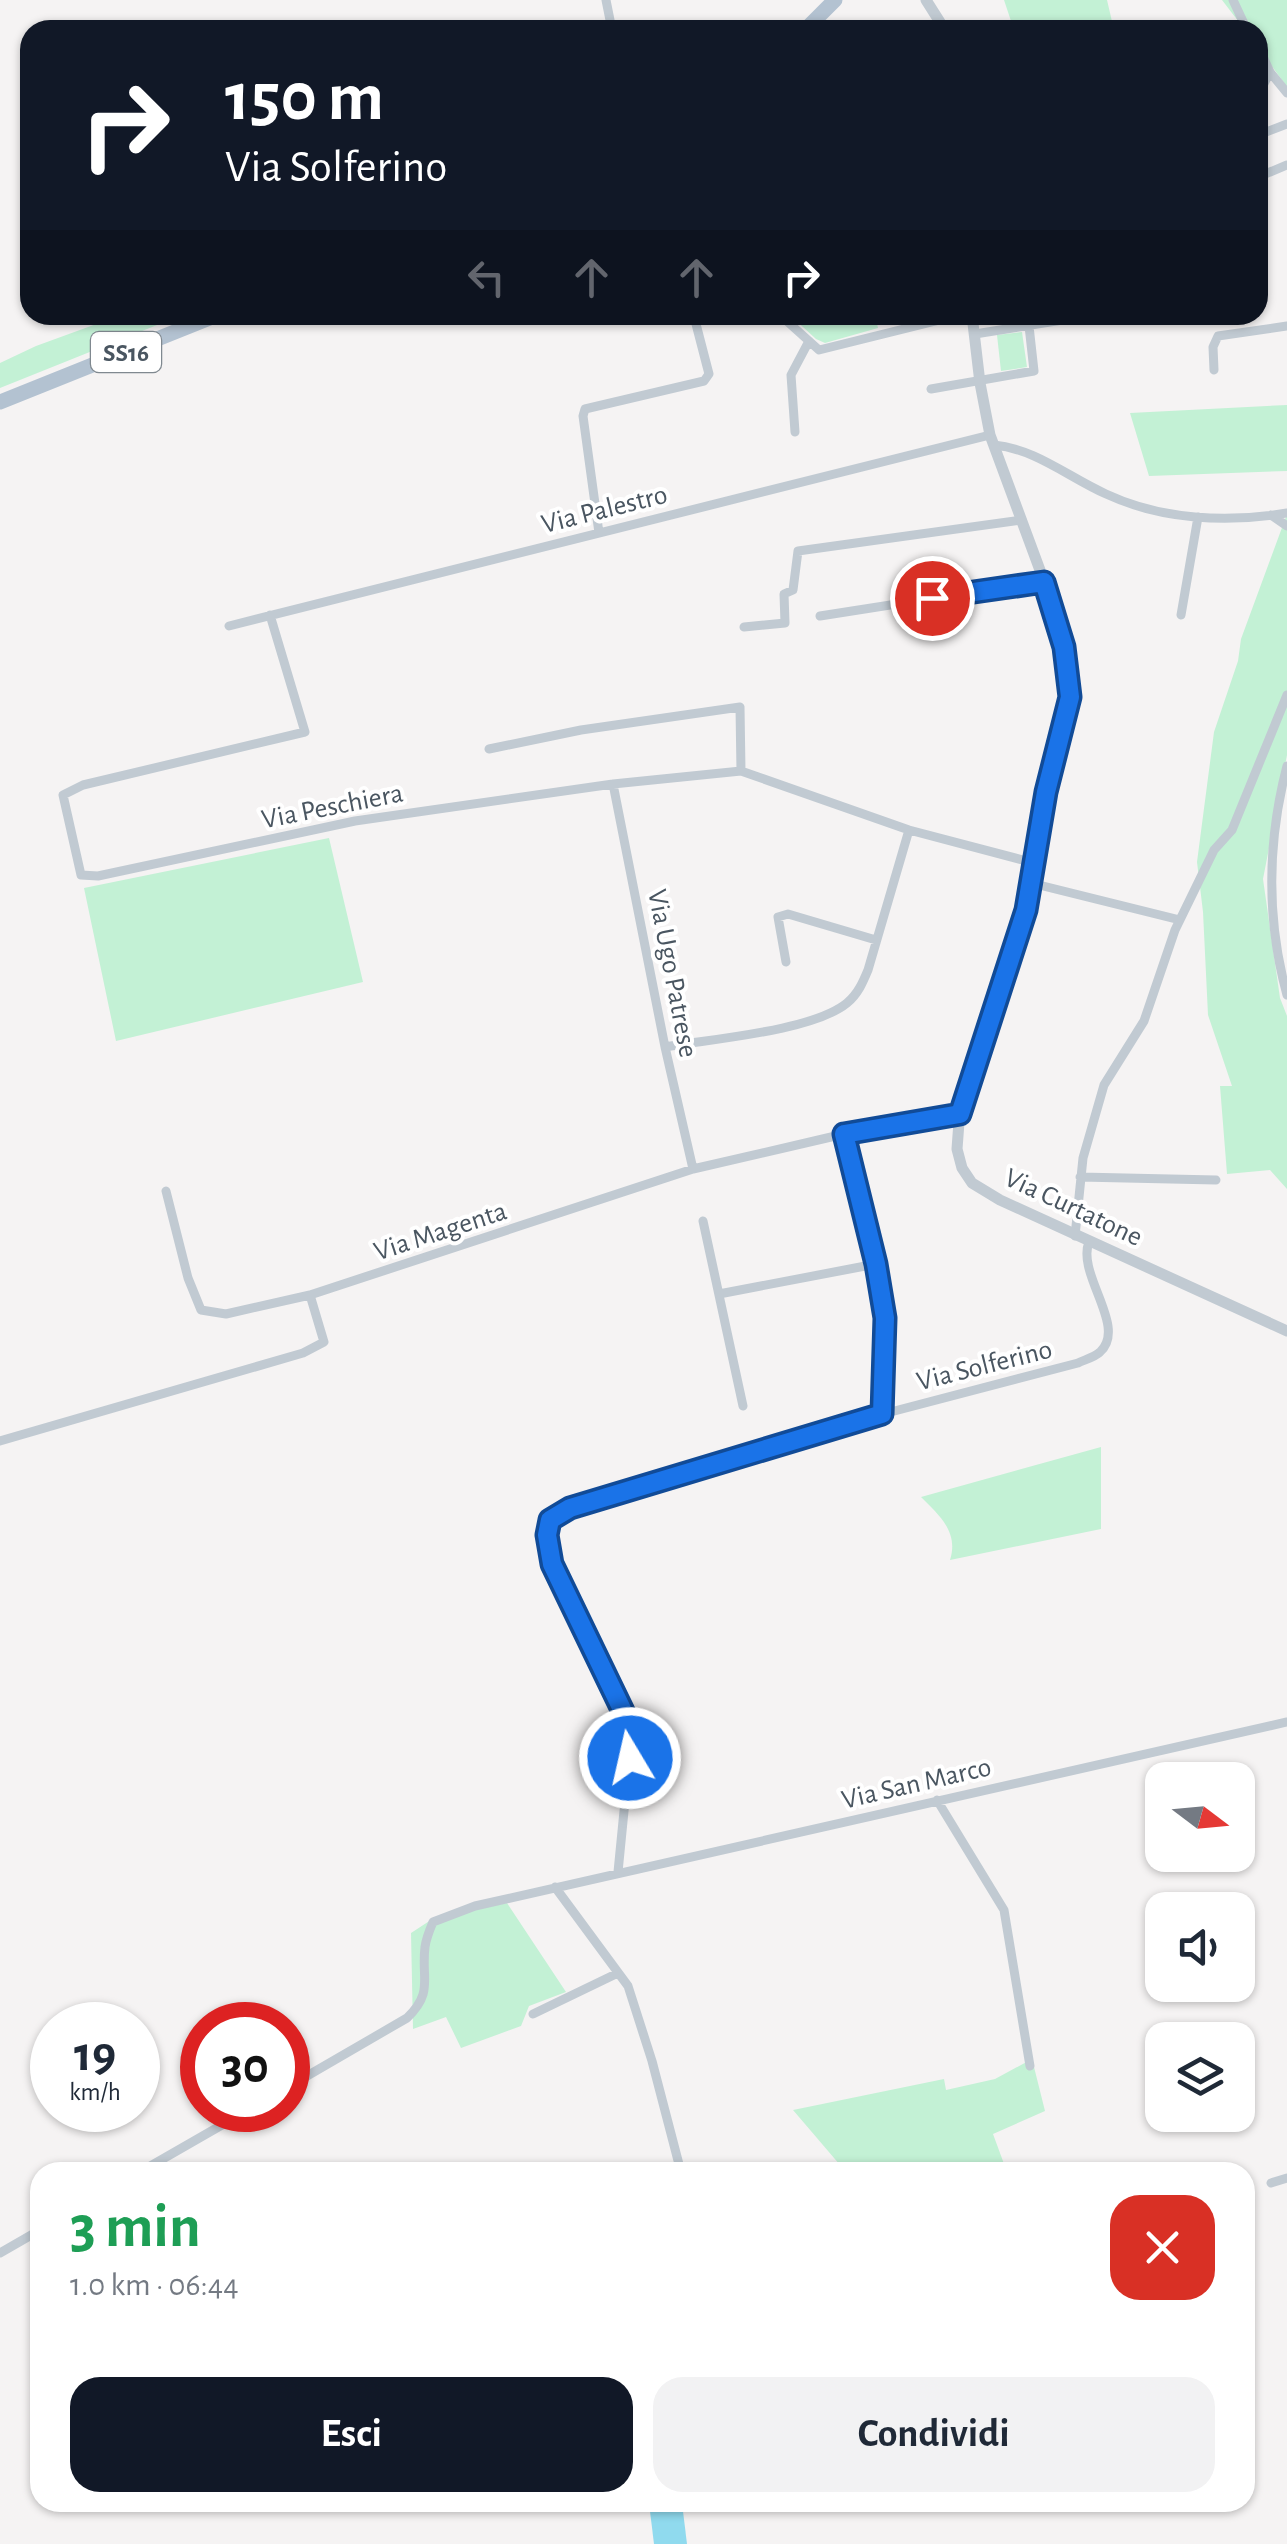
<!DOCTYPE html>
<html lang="it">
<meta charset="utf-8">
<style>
:root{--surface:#fff;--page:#f2f2f3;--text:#1f2937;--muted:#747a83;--accent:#111827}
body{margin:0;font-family:"Alegreya Sans",sans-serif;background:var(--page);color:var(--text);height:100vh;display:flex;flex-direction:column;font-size:38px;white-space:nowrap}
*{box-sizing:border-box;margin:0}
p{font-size:32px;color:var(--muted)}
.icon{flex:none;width:55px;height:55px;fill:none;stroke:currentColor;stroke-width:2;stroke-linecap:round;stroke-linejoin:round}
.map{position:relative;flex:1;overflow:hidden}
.details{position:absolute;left:30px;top:2162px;width:1225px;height:350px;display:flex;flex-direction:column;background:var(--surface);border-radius:30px;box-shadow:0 2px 8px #0004}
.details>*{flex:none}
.guide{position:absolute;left:20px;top:20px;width:1248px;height:305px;border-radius:30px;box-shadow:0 2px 8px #0004;background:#111827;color:#fff;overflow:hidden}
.needle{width:65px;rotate:106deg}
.buttons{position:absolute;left:1145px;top:1762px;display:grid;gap:20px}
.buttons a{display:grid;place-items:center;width:110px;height:110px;border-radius:20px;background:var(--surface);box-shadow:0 2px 8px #0004;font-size:50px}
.speed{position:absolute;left:30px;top:2002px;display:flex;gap:20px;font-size:50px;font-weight:700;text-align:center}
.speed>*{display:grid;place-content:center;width:130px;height:130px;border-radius:50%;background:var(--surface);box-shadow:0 2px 8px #0004;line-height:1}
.speed small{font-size:25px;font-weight:400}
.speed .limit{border:15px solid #d22;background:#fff;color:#111}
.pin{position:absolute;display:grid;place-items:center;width:85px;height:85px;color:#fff;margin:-42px;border:5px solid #fff;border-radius:50%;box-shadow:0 2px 10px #0007}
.me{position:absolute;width:110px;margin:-55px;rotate:351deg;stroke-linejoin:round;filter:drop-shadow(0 0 8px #0008)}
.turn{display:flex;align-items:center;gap:35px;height:210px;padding:0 40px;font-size:45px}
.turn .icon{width:130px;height:130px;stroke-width:2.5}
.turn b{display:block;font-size:70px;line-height:85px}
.lanes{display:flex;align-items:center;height:95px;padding:0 40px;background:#0003;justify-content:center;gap:50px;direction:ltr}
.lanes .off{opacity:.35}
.round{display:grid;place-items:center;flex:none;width:105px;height:105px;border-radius:30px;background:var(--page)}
.summary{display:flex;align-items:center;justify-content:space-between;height:170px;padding:0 40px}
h1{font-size:60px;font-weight:700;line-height:75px;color:#1e9e55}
.action{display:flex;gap:20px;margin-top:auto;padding:20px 40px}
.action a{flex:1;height:115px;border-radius:30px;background:var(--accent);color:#fff;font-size:40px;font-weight:700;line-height:115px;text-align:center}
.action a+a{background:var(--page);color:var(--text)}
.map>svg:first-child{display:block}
</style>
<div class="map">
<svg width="1287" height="2544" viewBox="0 0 1287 2544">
<rect width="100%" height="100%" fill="#f5f3f3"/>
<!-- green -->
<path fill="#c3f1d5" d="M1004,0H1107L1114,30H1014Z
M1222,0H1287V87L1258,47V30H1245Z
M121,315H182L0,388V363L36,346Z
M790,315H875L878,328L825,343L816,339Z
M1022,332L1027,367L1001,371L997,335Z
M1287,405V471L1149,476L1130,413Z
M1287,514V755L1263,879L1280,998L1287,1016V1189L1270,1170L1227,1174L1220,1086H1232L1208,1015L1203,912L1197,862L1214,732L1238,661L1241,639Z
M329,838L363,982L116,1041L84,888Z
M1101,1447V1529L950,1560C959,1532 939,1515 921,1497Z
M507,1903L566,1992L529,2006L521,2026L461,2048L446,2017L413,2029L411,1933L434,1918Z
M1032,2059L1045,2111L993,2134L1007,2172H846L793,2110L944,2079L946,2090L995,2079Z"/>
<!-- water -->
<path fill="#90daee" d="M649,2503H682L687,2544H654Z"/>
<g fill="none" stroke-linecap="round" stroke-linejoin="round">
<!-- minor -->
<path stroke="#c1cad2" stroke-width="9" d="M606,0L612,30
M1233,0L1247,30
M1258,46L1270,72L1287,93
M1258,95L1270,72
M1258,135L1287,124
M1258,177L1287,165
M780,315L819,350L960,315
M975,334L1094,315
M1214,370L1213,347L1218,336L1287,326
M931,389L1034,371L1029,326
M795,432L791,375L809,341
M994,445C1036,449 1068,477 1106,494C1162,520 1227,523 1287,513
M1271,515L1287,526
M599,533L583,416L585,409L704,381L709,374L696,324L699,316L703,315
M270,615L305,732L83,785L63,795L81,875L98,876L355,821L613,784L741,771L909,830L1034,863
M1181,615L1198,517
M820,616L1044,581
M229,626L990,435
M744,627L785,623L784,594L793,590L798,551L1022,520
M489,749L581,730L740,707L741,771
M1287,766C1267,843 1266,918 1287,995
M613,784L665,1047L693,1169
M1031,883L1180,920
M786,962L778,917L788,914L876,940
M665,1047C711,1039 813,1031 847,1003C858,994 863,982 868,970L909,830
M844,1134L876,1264L885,1319L883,1414
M1080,1177L1216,1180
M166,1191L188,1278L201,1310L226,1314L310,1295
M703,1221L743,1406
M1075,1236L1083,1158L1104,1085L1144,1021L1175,930L1214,850L1232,830L1287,695
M719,1294L876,1264
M0,1441L303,1353L324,1342L310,1295L693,1169L844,1134L960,1115
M937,1800L1004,1910L1030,2066
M618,1872L632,1730L552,1564L547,1535L550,1520L570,1508L883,1414L1078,1363C1084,1360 1095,1357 1100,1352C1128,1327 1076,1274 1089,1242
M555,1887L628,1986L652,2061L681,2172
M533,2014L618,1973
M288,2087L407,2018C434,1992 421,1979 425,1947C426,1939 430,1929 433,1922L475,1906L1287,1722
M140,2172L248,2110
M1271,2183L1287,2178
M0,2253L40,2230"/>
<!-- tertiary -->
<path stroke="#c1cad2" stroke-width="11" d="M926,0L945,30
M972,315L980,383L990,435L1044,581L1064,647L1070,684L1025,910L959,1122L957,1149L962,1168L972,1183L1000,1200L1287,1331"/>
<!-- primary -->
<path stroke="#b3c2d1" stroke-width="15" d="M805,30L835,0
M0,402L217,315"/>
</g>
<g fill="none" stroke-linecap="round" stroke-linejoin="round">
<defs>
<path id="route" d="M630,1758L632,1730L552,1564L547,1535L550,1520L570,1508L882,1414L885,1318L876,1264L844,1134L960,1114L1026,910L1046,792L1070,697L1064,647L1044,582L932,598"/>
</defs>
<!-- route casing -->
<use href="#route" stroke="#114b97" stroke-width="25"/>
<!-- route -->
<use href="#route" stroke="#1a73e8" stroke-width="18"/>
</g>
<g text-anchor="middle" stroke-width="8" stroke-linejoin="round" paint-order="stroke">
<!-- shield labels -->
<rect fill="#fff" stroke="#808990" stroke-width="2.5" x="91" y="332" width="70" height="40" rx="8"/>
<g font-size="25" font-weight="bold" fill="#4a5661">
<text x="126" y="361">SS16</text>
</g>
<!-- street labels -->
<g font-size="28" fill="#4a5661" stroke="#fff">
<text transform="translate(604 508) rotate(-14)" y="10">Via Palestro</text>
<text transform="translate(332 805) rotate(-11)" y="10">Via Peschiera</text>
<text transform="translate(674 973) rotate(79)" y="10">Via Ugo Patrese</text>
<text transform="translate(1074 1206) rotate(25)" y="10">Via Curtatone</text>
<text transform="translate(440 1230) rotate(-18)" y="10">Via Magenta</text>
<text transform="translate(984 1364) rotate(-14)" y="10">Via Solferino</text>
<text transform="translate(916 1782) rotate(-13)" y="10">Via San Marco</text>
</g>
</g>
</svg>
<div class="buttons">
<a><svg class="needle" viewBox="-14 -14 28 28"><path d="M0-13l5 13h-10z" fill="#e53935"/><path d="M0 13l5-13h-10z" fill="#747a83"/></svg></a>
<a><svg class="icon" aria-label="sound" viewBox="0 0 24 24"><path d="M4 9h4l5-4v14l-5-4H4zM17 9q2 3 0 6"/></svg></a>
<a><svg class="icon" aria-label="layers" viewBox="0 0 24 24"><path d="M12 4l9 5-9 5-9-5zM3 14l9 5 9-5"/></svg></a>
</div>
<div class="speed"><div>19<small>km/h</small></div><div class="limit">30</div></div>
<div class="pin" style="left:932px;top:598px;background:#d93025"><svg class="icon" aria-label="arrive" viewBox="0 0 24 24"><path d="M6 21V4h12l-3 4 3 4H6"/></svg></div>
<svg class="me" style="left:630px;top:1758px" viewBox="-20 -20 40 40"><circle r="17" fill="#1a73e8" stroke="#fff" stroke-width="3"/><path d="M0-11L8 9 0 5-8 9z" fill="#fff"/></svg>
<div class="guide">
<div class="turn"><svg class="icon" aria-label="right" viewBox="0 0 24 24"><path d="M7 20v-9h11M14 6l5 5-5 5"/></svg><div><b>150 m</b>Via Solferino</div></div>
<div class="lanes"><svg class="icon off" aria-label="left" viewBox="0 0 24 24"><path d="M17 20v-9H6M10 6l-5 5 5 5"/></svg><svg class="icon off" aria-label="ahead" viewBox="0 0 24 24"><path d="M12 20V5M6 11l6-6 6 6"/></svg><svg class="icon off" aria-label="ahead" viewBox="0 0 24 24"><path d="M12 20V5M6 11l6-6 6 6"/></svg><svg class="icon" aria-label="right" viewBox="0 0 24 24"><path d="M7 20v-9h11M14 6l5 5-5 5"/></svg></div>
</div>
<section class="details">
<div class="summary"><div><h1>3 min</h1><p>1.0 km · 06:44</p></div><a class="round" style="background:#d93025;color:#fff"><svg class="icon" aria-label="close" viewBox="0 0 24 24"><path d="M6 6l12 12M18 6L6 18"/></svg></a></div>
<div class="action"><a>Esci</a><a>Condividi</a></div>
</section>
</div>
